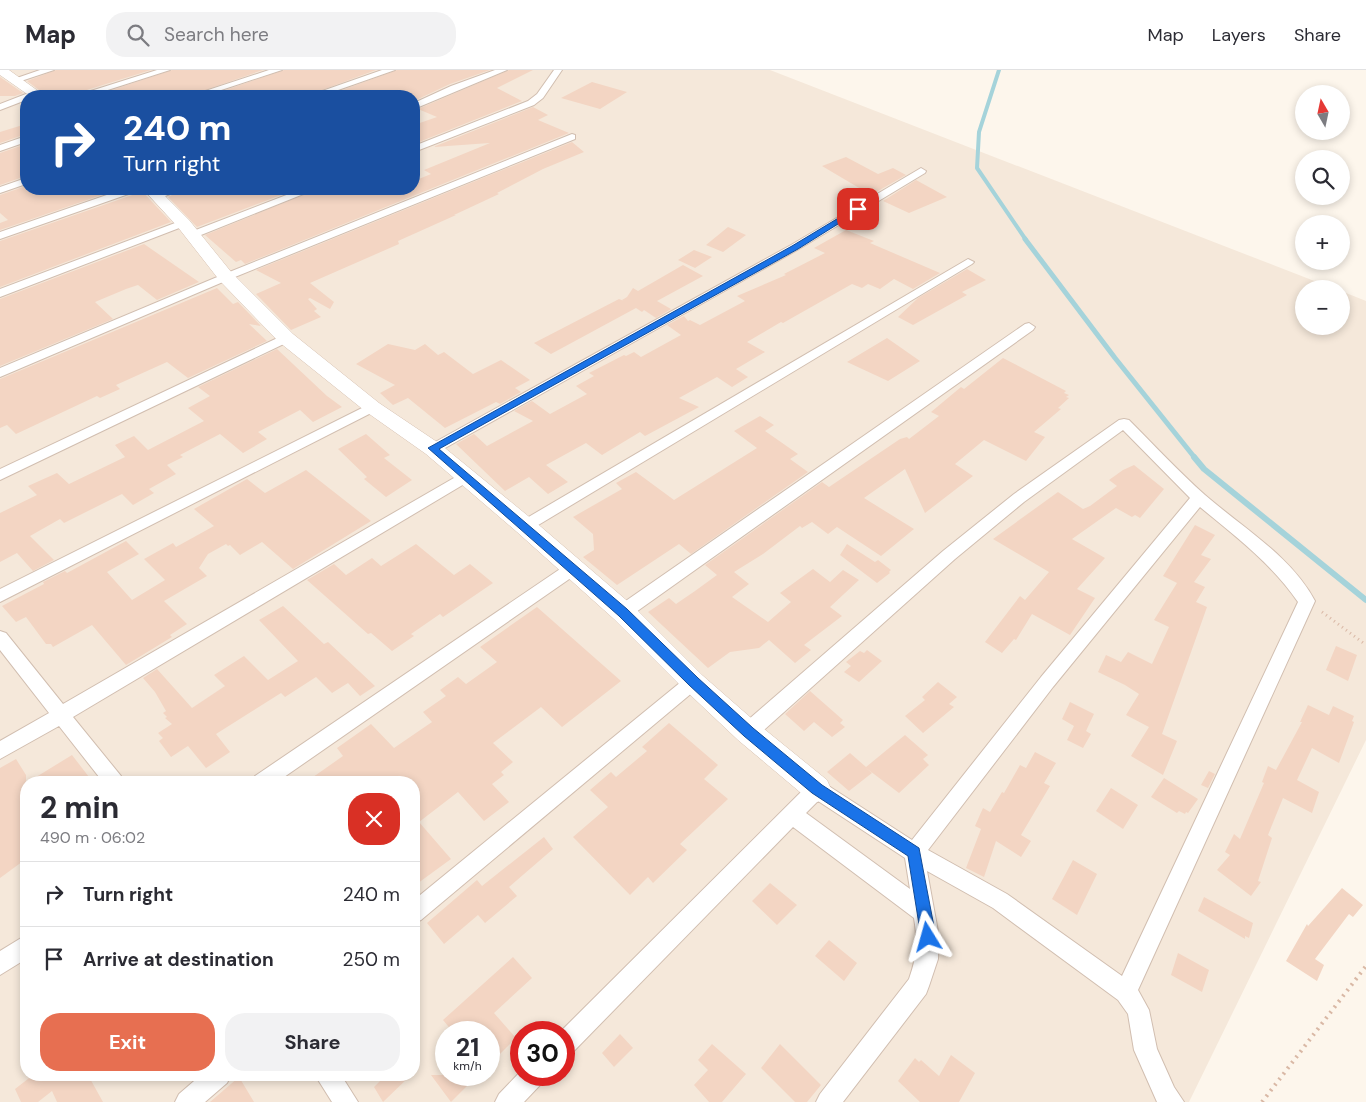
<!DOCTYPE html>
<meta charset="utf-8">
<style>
:root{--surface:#fff;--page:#f2f2f3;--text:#2b2b33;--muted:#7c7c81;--line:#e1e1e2;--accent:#e76f51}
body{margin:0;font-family:"DM Sans",sans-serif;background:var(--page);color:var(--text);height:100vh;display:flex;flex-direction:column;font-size:19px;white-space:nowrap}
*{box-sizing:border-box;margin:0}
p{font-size:16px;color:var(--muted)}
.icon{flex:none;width:28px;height:28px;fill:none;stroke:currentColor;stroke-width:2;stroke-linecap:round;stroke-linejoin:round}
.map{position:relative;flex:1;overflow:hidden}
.sheet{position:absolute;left:20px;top:706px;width:400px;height:305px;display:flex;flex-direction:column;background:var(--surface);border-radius:20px;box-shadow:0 2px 8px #0003}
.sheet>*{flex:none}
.top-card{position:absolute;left:20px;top:20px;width:400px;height:105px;border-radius:20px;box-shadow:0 2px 8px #0003;background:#1a4fa0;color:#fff;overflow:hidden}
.needle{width:32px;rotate:351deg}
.fabs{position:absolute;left:1295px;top:15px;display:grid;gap:10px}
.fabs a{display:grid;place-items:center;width:55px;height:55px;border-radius:50%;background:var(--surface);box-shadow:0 2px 8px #0003;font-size:25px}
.speed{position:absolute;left:435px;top:951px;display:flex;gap:10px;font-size:25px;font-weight:700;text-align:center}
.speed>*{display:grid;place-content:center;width:65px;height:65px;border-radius:50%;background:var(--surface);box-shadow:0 2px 8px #0003;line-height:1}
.speed small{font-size:12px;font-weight:400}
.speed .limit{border:8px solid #d22;background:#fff;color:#111}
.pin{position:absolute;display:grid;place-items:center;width:42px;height:42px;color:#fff;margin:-21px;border-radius:10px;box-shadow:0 2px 8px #0006}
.me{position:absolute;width:55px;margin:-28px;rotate:352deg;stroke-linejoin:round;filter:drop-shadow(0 0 4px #0008)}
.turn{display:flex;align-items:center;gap:18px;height:105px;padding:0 20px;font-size:22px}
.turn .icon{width:65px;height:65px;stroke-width:2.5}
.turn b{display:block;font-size:35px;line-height:42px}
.round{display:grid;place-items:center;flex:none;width:52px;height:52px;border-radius:20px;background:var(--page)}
.headline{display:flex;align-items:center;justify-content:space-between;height:85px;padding:0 20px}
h1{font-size:30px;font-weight:700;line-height:38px}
.button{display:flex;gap:10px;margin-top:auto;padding:10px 20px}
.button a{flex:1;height:58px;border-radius:20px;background:var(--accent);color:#fff;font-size:20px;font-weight:700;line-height:58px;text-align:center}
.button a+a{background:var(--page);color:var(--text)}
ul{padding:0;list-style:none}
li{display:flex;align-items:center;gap:15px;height:65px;padding:0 20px;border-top:1px solid var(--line)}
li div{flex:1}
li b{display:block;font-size:19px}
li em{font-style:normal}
header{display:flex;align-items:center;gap:30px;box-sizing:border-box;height:70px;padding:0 25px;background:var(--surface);border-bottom:1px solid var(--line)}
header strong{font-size:24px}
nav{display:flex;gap:28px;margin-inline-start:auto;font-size:18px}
.search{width:350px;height:45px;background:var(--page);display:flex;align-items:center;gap:12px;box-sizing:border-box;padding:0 18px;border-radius:20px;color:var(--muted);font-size:19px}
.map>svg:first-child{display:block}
</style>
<header>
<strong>Map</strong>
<div class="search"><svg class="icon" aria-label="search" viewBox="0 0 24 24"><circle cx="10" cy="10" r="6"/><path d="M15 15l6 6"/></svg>Search here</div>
<nav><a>Map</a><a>Layers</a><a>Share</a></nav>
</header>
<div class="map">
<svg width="1366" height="1032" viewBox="0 0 1366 1032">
<rect width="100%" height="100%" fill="#fdf6ec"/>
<!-- residential -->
<path fill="#f5e8da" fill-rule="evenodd" d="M0,0H770L1335,219H1304V256H1341V221L1366,231V670L1189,1032H0ZM26,26H414V119H26ZM26,712H414V1005H26ZM446,962H489V1005H446ZM521,962H564V1005H521Z"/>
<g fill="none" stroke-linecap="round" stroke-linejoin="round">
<!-- stream-far2 -->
<path stroke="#a5d3da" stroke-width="4" d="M999,0L979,62L977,98L1026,170"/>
<!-- stream-far1 -->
<path stroke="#a5d3da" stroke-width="5" d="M1025,169L1115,288L1195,388"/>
<!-- stream -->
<path stroke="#a5d3da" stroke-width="6" d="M1194,387L1204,399L1366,530"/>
</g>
<!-- building -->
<path fill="#f3d5c3" d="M56,0H151L74,24L73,26H47L27,11Z
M172,0H263L188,26H94Z
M284,0H376L306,26H208Z
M397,0H490L450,14L414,31V26H326Z
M509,0H533L497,18L522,31L414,74V55L437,47L418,39Z
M0,7L23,23L15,26H0Z
M592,12L627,22L600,39L561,28Z
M533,37L548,45L538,50L569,63L245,194L241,190L236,192L205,165L318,119H414V111L431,104L424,100L490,73L433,77Z
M26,54V64L0,73V62Z
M572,72L584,82L543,99L497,123L499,124L454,145H456L398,171L399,174L310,213L334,232L330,239L310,228L308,229L317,239L314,241L321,247L291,260L256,224L281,213L256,200Z
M26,74V106L0,115V83Z
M846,87L878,104L893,98L906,105L871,125L822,96Z
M916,110L947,127L909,143L883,131Z
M26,116V119H119L0,160V153L8,150L0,143V125Z
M140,119L171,152L0,217V171L138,123Z
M184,119H297L197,157L168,127Z
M728,157L746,165L723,182L706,175Z
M846,160L874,171L870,173L940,203L913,219L894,209L880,219L868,214L862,218L852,214L783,253L781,252L747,272L765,282L736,299L748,307L732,317L717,307L679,328L699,337L645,366L640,362L602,385L586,373L546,395L568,412L548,424L529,407L505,421L456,374L474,364L487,376L533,351L514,341L532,331L550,344L587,324L576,316L594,306L589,303L624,285L626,286L634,282L641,287L681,265L667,255L684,246L688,251L690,250L700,255L745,231L737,226L786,205L784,204L825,183L814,178Z
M144,174L199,212L157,230L138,215L126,219L95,232L113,249L0,296V229Z
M694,180L712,187L695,198L678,190Z
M683,195L703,206L657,231L671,239L656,248L644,240L642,242L636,238L551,284L534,273L619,229L624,231L622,230L627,227L633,218L638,221Z
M967,199L986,210L962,222L967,225L913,255L898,247L918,228Z
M217,218L233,234L238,232L261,256L249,254L267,271L188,308L167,292L116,315L120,319L100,328L97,326L16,364L7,355L0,358V309Z
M887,268L920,291L888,311L847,292Z
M388,274L415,280L425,274L438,285L444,282L473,304L501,290L530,310L515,318L521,322L500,334L496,332L445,358L408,328L393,335L380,323L395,315L356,294Z
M277,279L327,326L342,337L313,352L300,340L258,362L267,369L243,383L220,364L180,385L183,387L167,395L176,404L149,419L154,423L133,435L122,424L64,453L60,449L30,466L54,490L33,501L17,483L0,492V443L37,425L28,416L57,403L69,414L125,387L115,375L134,366L148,380L204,351L188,338L210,326L198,317Z
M1003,288L1066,321L1064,323L1069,325L1066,327L1069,328L1058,338L1061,339L1034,362L1045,367L1026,391L984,370L955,394L973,406L925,443L905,399L864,428L914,459L881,486L837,457L828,464L812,452L802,458L800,456L763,484L734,502L749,514L732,527L768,552L791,532L780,523L813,499L830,512L843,500L859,510L830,537L842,546L804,575L811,580L795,593L769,570L759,578L730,582L708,598L648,542L669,528L676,534L695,521L717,505L705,495L822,412L829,417L900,369L907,367L909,369L939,346L931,342L961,317L964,319Z
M760,346L774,355L765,361L798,384L790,389L808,402L691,484L679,474L617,515L583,487L594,480L593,464L573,447L622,419L616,413L636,402L674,430L757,378L734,361Z
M366,364L390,385L384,388L412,410L386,427L364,409L367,407L338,379Z
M1134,395L1164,419L1140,448L1135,445L1132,447L1116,438L1072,469L1105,488L1077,519L1095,528L1070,565L1032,544L1016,570L1014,569L1002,583L985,572L1020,526L1025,530L1049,502L993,469L1058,422L1083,439L1090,436L1117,416L1109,410L1123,400Z
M306,400L371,451L293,499L262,472L240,485L230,475L228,476L226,474L208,484L199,498L207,506L164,531L187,554L170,565L172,567L126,595L92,555L53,577L51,574H46L26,547L16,552L2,536L44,514L43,512L65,501L67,503L126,471L139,484L107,502L132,530L165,510L144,489L173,473L176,477L214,456L194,439L247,409L265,423Z
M1195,455L1215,465L1201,485L1211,489L1194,512L1205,517L1196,532L1207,537L1162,664L1177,671L1163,705L1131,686L1149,657L1126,645L1139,624L1125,615L1098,602L1106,585L1121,592L1128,582L1152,594L1169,557L1154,550L1177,513L1163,506Z
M416,474L454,505L470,494L493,513L443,547L440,544L411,564L414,566L392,581L371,563L368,564L307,510L334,494L346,505L372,488L381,496Z
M847,474L875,492L878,490L891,500L889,502L890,503L877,513L840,485Z
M283,536L324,574L328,572L375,616L360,626L348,613L332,623L316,607L285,627L281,623L216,664L230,682L206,698L188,676L171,687L159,671L163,668L158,663L172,654L165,648L167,647L163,643L166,641L155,622L143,608L157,599L192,638L225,616L214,605L244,586L268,610L298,591L259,550Z
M537,537L621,611L562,657L541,637L493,673L513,692L501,702L504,705L492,714L509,732L484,751L458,722L419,752L451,789L414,816V712H306L343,686L337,678L371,654L394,678L432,652L423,642L446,626L440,620L458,607L466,614L497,592L480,577Z
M1336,576L1357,585L1348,611L1326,600Z
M867,580L882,591L859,612L844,602L851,596L846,592L860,581L864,583Z
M938,612L957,627L949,634L954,637L923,663L905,646L925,630L922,627Z
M810,621L843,650L840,653L845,657L832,667L814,652L804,661L785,644Z
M1070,632L1094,644L1086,661L1091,664L1083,678L1067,670L1074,656L1062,649Z
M1308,635L1329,645L1333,636L1354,646L1352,651L1354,652L1339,693L1312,678L1297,710L1319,722L1312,743L1283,728L1268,765L1272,768L1258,811L1261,812L1251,826L1217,800L1230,785L1225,782L1234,764L1240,769L1264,713L1262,712L1268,696L1276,700L1302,652H1300Z
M669,653L718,695L704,709L728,729L680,774L687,780L653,813L648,807L630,825L573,767L608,737L590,720L611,702L616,707L647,681L642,677Z
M905,665L928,685L923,689L929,695L899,723L866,698L872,703L849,721L827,702L850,683L866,697Z
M1035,682L1056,693L1044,713L1050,716L1021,765L1031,771L1021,787L996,771L984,807L966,798L981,759L975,756L983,738L990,742L1002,722L1004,723L1020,695L1026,698Z
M72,685L89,707L79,712H28Z
M16,689L26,705V789L0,808V698Z
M1209,701L1215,704L1208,718L1201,715Z
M1164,708L1198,729L1188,743L1186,742L1185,744L1179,741L1177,743L1151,727Z
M1111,718L1138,735L1123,759L1096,741Z
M544,767L553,779L509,817L517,826L485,853L478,845L444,874L427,853L477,810L482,816Z
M1073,790L1097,804L1077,845L1052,829Z
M770,813L797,835L777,855L752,831Z
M1342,818L1363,835L1353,847L1349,844L1315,889L1324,895L1317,911L1286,891L1307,854L1308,856Z
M1204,827L1253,853L1249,868L1245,866V869L1198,841Z
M829,870L857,893L844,911L815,886Z
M1178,883L1209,900L1202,922L1171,905Z
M513,887L532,908L494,943L516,968L489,995V962H453L443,950Z
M620,964L633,978L614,997L602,983Z
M712,974L746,1004L722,1032H709L694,1015L708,1000L698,990Z
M780,974L821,1015L807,1032H795L761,998Z
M951,985L975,1003L959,1032H920L898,1011L915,988L919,992L921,990L939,1006Z
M33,1005H88L103,1032H57L52,1021L38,1032H21L15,1019Z
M386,1005H411L383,1032L374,1017Z
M431,1005H478L451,1032Z
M239,1007L254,1032H210Z"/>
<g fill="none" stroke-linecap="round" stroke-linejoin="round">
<defs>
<path id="street" d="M40,0H54L15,13L11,10Z
M157,0H170L89,26H75Z
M269,0H282L203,26H190Z
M382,0H395L321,26H308Z
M495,0H507L414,39V33L451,16Z
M554,0H562L543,28L534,35L414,82V76L528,31L537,24Z
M26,24L30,26H26V30L0,40V34Z
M572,64L575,65V69L230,209L0,307V298L222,205Z
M26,66V72L0,81V75Z
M921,98L926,101L925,103L799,179L438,382H428L426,379L428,376L791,175Z
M26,108V114L0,123V117Z
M124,119H138L137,121L0,169V162Z
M168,119H182L158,129L153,126Z
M302,119H316L196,167H188L186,165L188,163Z
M183,150L188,153L187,155L0,227V219Z
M968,189L974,192L972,194L530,460L525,461L520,460L517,456L520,452Z
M1029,253L1035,257L1033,260L629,547L623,548L617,547L615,542L617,537L1025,254Z
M286,264L292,268L290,271L0,410V399Z
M372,333L377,334L379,337L377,340L0,532V519Z
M1124,349L1129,350C1154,375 1179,402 1205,425C1243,458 1291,486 1315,531L1138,920L1149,940L1157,979L1174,1017L1184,1032H1157L1134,980L1128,944L1118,930L993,838L927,801L939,867L938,889L929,916L926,924L843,1032H816L820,1024L909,909C917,886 918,872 914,848L793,757L572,983L564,986V962H560L810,713L817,710L824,713L912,770L1041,607L1190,428L1123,360L1024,432L955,489L755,668L748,670L741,668L739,662L741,656L943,481L1014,424L1119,350ZM1200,437C1235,466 1272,494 1298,532L1122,906L1007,824L928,780L1053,617ZM818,731L905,788L910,819L806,743Z
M466,401L471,402L473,406L471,410L73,647L121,706L123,712H103L59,656L0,689V671L49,643L0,580V561L6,563L63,634Z
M572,493L578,495L580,499L578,503L277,712H253L255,706L566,495Z
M693,605L699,607L702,612L699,617L421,850L414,853V830L687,607Z
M26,865V889L0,905V881Z
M521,1001V1005H546L542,1013L524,1032H495L499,1024Z
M201,1005H231L227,1013L205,1032H175L179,1024Z
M315,1005H341L358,1032H332Z"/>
<path id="secondary" d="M0,0H9L45,26H30L0,5Z
M143,119H158L189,150L232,203L293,264L379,333L440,374L533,450L632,535L702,605L758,654L827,710L831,719L827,728L817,732L807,728L738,670L684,619L614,549L517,462L426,384L365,341L279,272L220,211L177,156Z"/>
</defs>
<!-- street casing -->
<use href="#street" stroke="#d1beb0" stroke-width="2"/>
<!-- secondary casing -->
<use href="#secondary" stroke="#d6c0b0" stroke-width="1"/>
<!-- path-far1 -->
<path stroke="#d9b8a5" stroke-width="3" stroke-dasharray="1 4" stroke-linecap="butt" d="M1322,542L1366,575"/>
<!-- path -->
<path stroke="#d9b8a5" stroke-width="4" stroke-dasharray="2 5" stroke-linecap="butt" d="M1262,1032L1366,896"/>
<!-- street -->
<use href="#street" fill="#fff" fill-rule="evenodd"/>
<!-- secondary -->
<use href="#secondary" fill="#fff" fill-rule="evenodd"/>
</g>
<!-- route -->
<path fill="#1a73e8" stroke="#114b97" d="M855,138L862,139L798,179L439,379L627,539L698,608L753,658L822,715L919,778L936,867L934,872L928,874L923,872L921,867L908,786L812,723L744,666L689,615L619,546L428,378L792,176Z"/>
</svg>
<div class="fabs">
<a><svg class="needle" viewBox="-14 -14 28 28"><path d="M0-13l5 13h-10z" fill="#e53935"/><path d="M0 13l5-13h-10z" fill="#7c7c81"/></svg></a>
<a><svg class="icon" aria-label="search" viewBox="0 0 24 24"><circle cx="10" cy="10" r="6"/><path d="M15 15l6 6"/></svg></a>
<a>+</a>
<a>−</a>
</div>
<div class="speed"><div>21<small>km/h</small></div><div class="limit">30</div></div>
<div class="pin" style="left:858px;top:139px;background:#d93025"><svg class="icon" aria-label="arrive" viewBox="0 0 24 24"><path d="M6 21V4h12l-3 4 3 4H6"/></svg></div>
<svg class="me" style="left:928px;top:867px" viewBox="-20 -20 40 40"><path d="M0-17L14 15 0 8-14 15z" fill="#1a73e8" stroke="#fff" stroke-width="4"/></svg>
<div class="top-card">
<div class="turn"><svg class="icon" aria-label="right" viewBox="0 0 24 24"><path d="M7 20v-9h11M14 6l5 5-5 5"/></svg><div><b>240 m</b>Turn right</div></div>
</div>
<section class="sheet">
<div class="headline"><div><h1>2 min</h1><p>490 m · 06:02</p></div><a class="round" style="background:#d93025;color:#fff"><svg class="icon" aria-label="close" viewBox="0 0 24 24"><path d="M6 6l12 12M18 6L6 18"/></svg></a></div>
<ul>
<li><svg class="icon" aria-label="right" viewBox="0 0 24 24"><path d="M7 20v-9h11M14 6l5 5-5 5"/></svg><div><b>Turn right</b></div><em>240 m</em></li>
<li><svg class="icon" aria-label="arrive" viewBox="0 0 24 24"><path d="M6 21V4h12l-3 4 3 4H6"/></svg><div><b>Arrive at destination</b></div><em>250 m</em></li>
</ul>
<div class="button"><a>Exit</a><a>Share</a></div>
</section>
</div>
